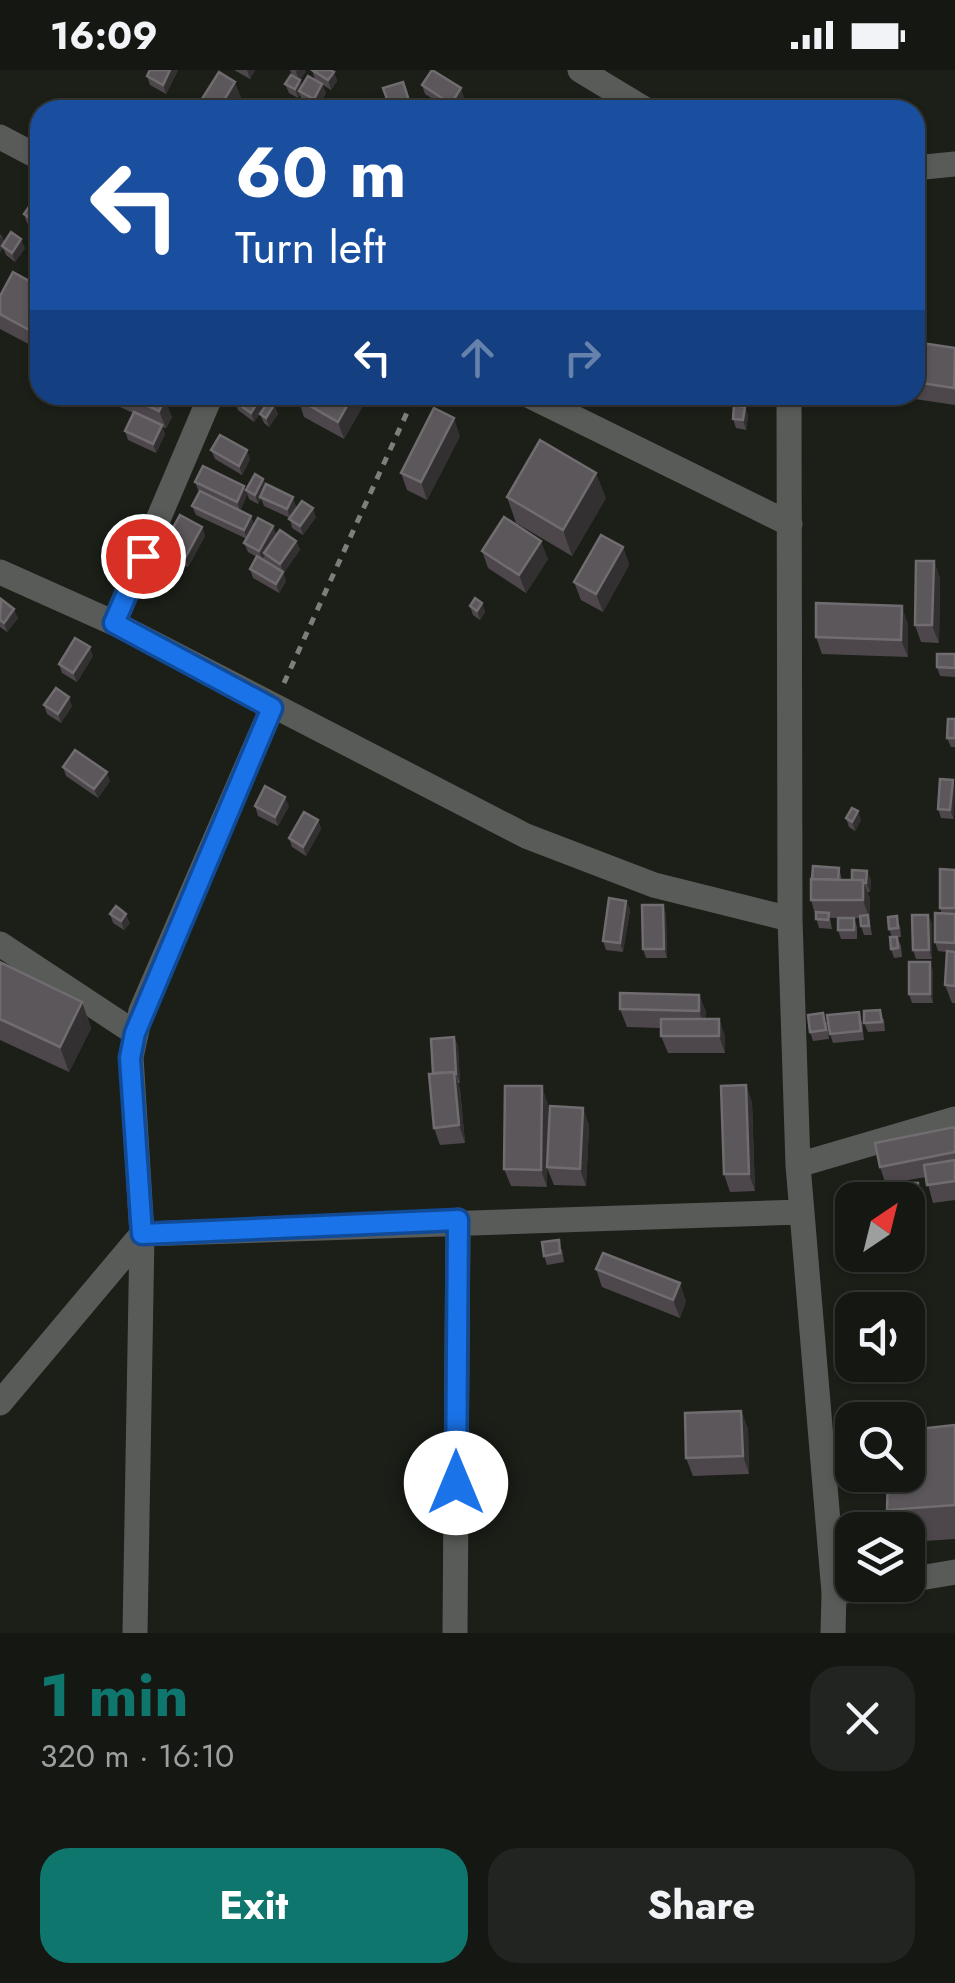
<!DOCTYPE html>
<meta charset="utf-8">
<style>
:root{--surface:#141712;--page:#212420;--text:#f1f3f6;--muted:#9d9f9f;--line:#333632;--accent:#0f766e}
body{margin:0;font-family:Jost,sans-serif;background:var(--page);color:var(--text);height:100vh;display:flex;flex-direction:column;font-size:38px;white-space:nowrap}
*{box-sizing:border-box;margin:0}
p{font-size:32px;color:var(--muted)}
.icon{flex:none;width:55px;height:55px;fill:none;stroke:currentColor;stroke-width:2;stroke-linecap:round;stroke-linejoin:round}
.map{position:relative;height:1563px;overflow:hidden}
.sheet{display:flex;flex-direction:column;background:var(--surface);flex:1}
.sheet>*{flex:none}
.hud{position:absolute;left:30px;top:30px;width:895px;height:305px;border-radius:30px;box-shadow:0 2px 8px #0004,0 0 0 2px var(--line);background:#1a4fa0;color:#fff;overflow:hidden}
.needle{width:65px;rotate:35deg}
.fabs{position:absolute;left:835px;top:1112px;display:grid;gap:20px}
.fabs a{display:grid;place-items:center;width:90px;height:90px;border-radius:20px;background:var(--surface);box-shadow:0 2px 8px #0004,0 0 0 2px var(--line);font-size:50px}
.pin{position:absolute;display:grid;place-items:center;width:85px;height:85px;color:#fff;margin:-42px;border:5px solid #fff;border-radius:50%;box-shadow:0 2px 10px #0007}
.me{position:absolute;width:110px;margin:-55px;rotate:0deg;stroke-linejoin:round;filter:drop-shadow(0 0 8px #0008)}
.turn{display:flex;align-items:center;gap:35px;height:210px;padding:0 40px;font-size:45px}
.turn .icon{width:130px;height:130px;stroke-width:2.5}
.turn b{display:block;font-size:70px;line-height:85px}
.lanes{display:flex;align-items:center;height:95px;padding:0 40px;background:#0003;justify-content:center;gap:50px;direction:ltr}
.lanes .off{opacity:.35}
.round{display:grid;place-items:center;flex:none;width:105px;height:105px;border-radius:30px;background:var(--page)}
.overview{display:flex;align-items:center;justify-content:space-between;height:170px;padding:0 40px}
h1{font-size:60px;font-weight:700;line-height:75px;color:var(--accent)}
.button{display:flex;gap:20px;margin-top:auto;padding:20px 40px}
.button a{flex:1;height:115px;border-radius:30px;background:var(--accent);color:#fff;font-size:40px;font-weight:700;line-height:115px;text-align:center}
.button a+a{background:var(--page);color:var(--text)}
.status{display:flex;justify-content:space-between;align-items:center;height:70px;padding:0 50px;background:var(--surface);direction:ltr}
.status svg{height:28px;fill:currentColor}
.map>svg:first-child{display:block}
</style>
<div class="status"><b>16:09</b><svg viewBox="0 0 49 12"><path d="M0 12V9h3v3zM5 12V6h3v6zM10 12V3h3v9zM15 12V0h3v12zM26 1h20v11H26zM47 4h2v5h-2z"/></svg></div>
<div class="map">
<svg width="955" height="1563" viewBox="0 0 955 1563">
<rect width="100%" height="100%" fill="#1b1f18"/>
<g fill="none" stroke-linecap="round" stroke-linejoin="round">
<!-- path -->
<path stroke="#7c807a" stroke-width="5" stroke-dasharray="8 8" stroke-linecap="butt" d="M284,613L415,325"/>
<!-- minor -->
<path stroke="#595b58" stroke-width="25" d="M580,0L646,40
M0,67L40,88
M915,98L955,94
M528,325L790,454
M789,325L790,849L798,1095L834,1523L833,1563
M0,502L114,553L526,766L654,815L790,849
M114,553L211,325
M0,874L135,963
M798,1095L955,1049
M0,1333L142,1164L801,1142
M908,1510L955,1502
M834,1523L880,1515
M135,1563L142,1164L131,987L141,941L272,638
M455,1563L458,1150"/>
</g>
<!-- wall -->
<path fill="#4d474c" d="M150,0H178L166,24L150,15L147,6Z
M234,0H255L250,9Z
M290,0H305L300,10L302,16L322,14L326,23L317,38L302,30L300,25L298,28L289,23L285,14L292,5Z
M312,0L334,2L337,11L331,20L315,10Z
M422,15L464,27L456,40H450L425,24Z
M39,140L40,152L35,159L27,153L24,144Z
M0,164L5,173L25,178L15,192L6,185L3,178L0,182Z
M40,217V280L0,259V226Z
M915,272L955,278V335L915,329L914,325H915Z
M94,325H157L172,347L166,358L162,357L165,364L156,383L128,370L125,361L133,343Z
M300,325H369L344,369L304,347L298,329Z
M259,330L263,339L254,352L238,340L234,331Z
M274,335L278,344L269,357L264,353L260,344Z
M745,337L748,346L746,360L736,358L733,349Z
M460,366L427,430L407,420L401,403Z
M211,380L250,389L242,405L215,389Z
M263,409L266,416L296,436L292,445L316,447L303,465L292,458L290,448L264,436L261,428L258,434L249,429L246,420Z
M195,412L244,416L247,425L240,441L251,446L254,455L273,456L276,465L296,471L300,480L283,503L286,511L279,523L253,508L250,499L257,487L248,482L244,473L247,469L196,445L192,436L199,422Z
M507,427L606,428L572,486L516,453Z
M202,457L205,466L188,497L166,485L163,476Z
M623,477L629,495L603,542L581,530L574,512Z
M482,481L548,489L526,523L488,498Z
M934,491L940,509L939,573L921,572L915,555Z
M0,530L18,548L7,562L0,557Z
M482,533L485,542L480,550L473,545L470,536Z
M908,554V587L822,584L816,567Z
M955,584V607L940,606L937,597Z
M93,586L77,612L62,603L59,594Z
M44,635L72,636L61,653L47,644Z
M955,649V677H951L947,668Z
M63,697L110,711L98,728L66,706Z
M940,709L954,749L941,748L938,739Z
M255,736H289L278,756L258,746Z
M846,748L861,750L855,761L849,757Z
M318,750L321,759L306,786L292,777L289,768Z
M839,798L842,810H871L870,822H867L870,828L869,848L872,865H864L861,856L860,848H840H854L857,857V869H841L838,860V848H830L832,859L819,858L811,830Z
M955,800V933H952L945,915L947,882L938,881L935,872L942,844L940,838Z
M626,831L630,840L623,882L606,880L603,871Z
M110,844L130,853L124,860L113,853Z
M666,844L667,888H646L643,879Z
M928,845L932,854V889H916L913,880Z
M900,855L901,867H897L901,876L902,887L894,888L891,879L892,867L889,859Z
M0,892L82,932L91,958L69,1002L0,970Z
M933,901V933H912L909,924Z
M699,925L706,942L705,949H719L725,967V983H668L661,966V958L627,957L620,939Z
M884,949L885,961L868,962L864,953Z
M862,951L864,970L833,973L830,964Z
M827,952L829,969L813,971L810,962Z
M454,967L458,976L460,1013H458L460,1019L465,1073L440,1075L434,1058L433,1003Z
M746,1015L752,1033L755,1121L730,1122L724,1104Z
M548,1034L547,1093L583,1038L589,1056L586,1116L554,1115L547,1098V1117L511,1116L504,1099Z
M955,1057V1130L933,1133L926,1107L897,1112L924,1131V1153L908,1152V1130L885,1112L880,1097Z
M562,1179L564,1192L547,1195L544,1186Z
M596,1199L686,1231L680,1248L602,1217Z
M741,1341L748,1359L749,1404L693,1406L686,1388Z
M955,1355V1469L908,1472V1460H894L887,1440Z"/>
<!-- shaded-wall -->
<path fill="#323031" d="M170,0H178L166,24L163,15Z
M247,0H255L250,9Z
M297,0H305L306,2L299,11L296,2Z
M334,2L337,11L331,20L328,10Z
M300,10L304,20L299,21L300,25L298,28L295,19Z
M235,12L242,30L236,40H218Z
M322,14L326,23L317,38L314,29Z
M461,18L464,27L456,40H453L451,34Z
M39,140L40,152L35,159L32,150Z
M2,165L5,174L0,182V168Z
M21,169L25,178L15,192L12,183Z
M353,325H369L344,369L338,352Z
M165,329L172,347L166,358L159,341Z
M259,330L263,339L254,352L251,343Z
M274,335L278,344L269,357L266,348Z
M745,337L748,346L746,360L743,350Z
M454,348L460,366L427,430L421,412Z
M162,355L165,364L156,383L153,374Z
M247,380L250,389L242,405L239,396Z
M596,403L606,428L572,486L563,460Z
M263,409L266,418L258,434L255,425Z
M244,416L247,425L240,441L237,432Z
M293,427L296,436L290,448L287,439Z
M313,438L316,447L303,465L300,456Z
M251,446L254,455L247,469L244,460Z
M273,456L276,465L264,483L265,485L262,490L259,481Z
M202,457L205,466L188,497L185,488Z
M296,471L300,480L284,503L280,494Z
M541,471L548,489L526,523L519,505Z
M623,477L629,495L603,542L596,524Z
M934,491L940,509L939,573L932,555Z
M283,502L286,511L279,523L276,514Z
M482,533L485,542L480,550L477,541Z
M902,536L908,554V587L901,570Z
M14,539L18,548L7,562L4,553Z
M90,577L93,586L77,612L73,603Z
M69,627L72,636L61,653L58,644Z
M107,702L110,711L98,728L94,719Z
M953,710L955,716L954,749L950,740Z
M285,727L289,736L278,756L275,747Z
M858,741L861,750L855,761L852,752Z
M318,750L321,759L306,786L303,777Z
M867,801L871,810L870,822L866,813Z
M863,810L870,828L869,848L863,830Z
M626,831L630,840L623,882L620,873Z
M663,835L666,844L667,888L664,879Z
M126,844L130,853L124,860L121,851Z
M928,845L932,854V889L929,880Z
M930,892L933,901V933L930,924Z
M699,925L706,942L705,959L699,941Z
M82,932L91,958L69,1002L60,977Z
M719,949L725,967V983L719,966Z
M454,967L458,976L460,1013L456,1004Z
M454,1002L460,1019L465,1073L459,1055Z
M746,1015L752,1033L755,1121L749,1104Z
M542,1016L548,1034L547,1117L541,1100Z
M583,1038L589,1056L586,1116L580,1099Z
M918,1113L924,1131V1153L917,1135Z
M680,1213L686,1231L680,1248L673,1230Z
M741,1341L748,1359L749,1404L743,1386Z"/>
<!-- building -->
<path fill="#5c575b" stroke="#706c6f" stroke-width="2.5" d="M150,0H170L163,15L147,6Z
M312,0H330L334,2L328,10Z
M432,0L461,18L451,34L422,15Z
M219,2L235,12L218,40H195Z
M291,5L300,10L295,19L285,14Z
M308,6L322,14L314,29L299,21Z
M403,12L412,40H391L383,18Z
M31,134L39,140L32,150L24,144Z
M11,162L21,169L12,183L2,176Z
M13,202L40,217V266L0,244V226Z
M915,272L955,278L954,318L915,312Z
M125,325H157L165,329L159,341Z
M238,325H252L259,330L251,343L234,331Z
M300,325H353L338,352L298,329Z
M268,332L274,335L266,348L260,344Z
M734,335L745,337L743,350L733,349Z
M434,338L454,348L421,412L401,403Z
M134,342L162,355L153,374L125,361Z
M220,365L247,380L239,396L211,380Z
M540,370L596,403L563,460L507,427Z
M203,396L244,416L237,432L195,412Z
M255,404L263,409L255,425L246,420Z
M266,414L293,427L287,439L260,427Z
M200,421L251,446L244,460L192,436Z
M302,431L313,438L300,456L289,449Z
M180,445L202,457L185,488L163,476Z
M504,447L541,471L519,505L482,481Z
M258,448L273,456L259,481L244,473Z
M280,460L296,471L280,494L264,483Z
M601,465L623,477L596,524L574,512Z
M257,486L283,502L276,514L250,499Z
M916,491H934L932,555H915Z
M475,528L482,533L477,541L470,536Z
M1,529L14,539L4,553L0,550Z
M816,533L902,536L901,570L816,567Z
M75,568L90,577L73,603L59,594Z
M937,584H955V598L937,597Z
M56,618L69,627L58,644L44,635Z
M948,649H955V668H947Z
M75,680L107,702L94,719L63,697Z
M940,709L953,710L950,740L938,739Z
M265,716L285,727L275,747L255,736Z
M852,738L858,741L852,752L846,748Z
M304,742L318,750L303,777L289,768Z
M813,796L839,798L838,810L812,809Z
M940,799L955,800V838H940Z
M852,800L867,801L866,813H863V810H852Z
M811,809L863,810V830H811Z
M609,828L626,831L620,873L603,871Z
M642,835H663L664,879H643Z
M116,836L126,844L121,851L110,844Z
M816,842L829,843L828,850L816,849Z
M935,843L955,844V873L935,872Z
M868,845L869,856H861L860,846Z
M912,845H928L929,880H913Z
M897,846L898,858L889,859L888,847Z
M838,848H854V860H838Z
M890,867H897L898,878L891,879Z
M947,881L955,882V916L945,915Z
M0,892L82,932L60,977L0,949Z
M909,892H930V924H909Z
M620,923L699,925V941L620,939Z
M880,940L882,952L864,953V941Z
M859,942L861,961L830,964L827,945Z
M823,943L826,960L810,962L808,945Z
M661,949H719V966H661Z
M454,967L456,1004H454V1002L433,1003L431,969Z
M454,1002L459,1055L434,1058L429,1004Z
M746,1015L749,1104H724L721,1016Z
M505,1016H542L541,1100L504,1099Z
M550,1036L583,1038L580,1099L547,1097Z
M955,1057V1082L880,1097L875,1073Z
M955,1090V1111L927,1115L924,1095Z
M855,1112L918,1113L917,1135H908V1130H855Z
M559,1170L560,1183L544,1186L542,1172Z
M603,1183L680,1213L673,1230L596,1199Z
M741,1341L743,1386L686,1388L685,1343Z
M955,1355V1435L887,1440L888,1405H908V1360Z"/>
<g fill="none" stroke-linecap="round" stroke-linejoin="round">
<defs>
<path id="route" d="M143,486L114,553L272,638L135,963L130,988L142,1164L458,1150L456,1413"/>
</defs>
<!-- route casing -->
<use href="#route" stroke="#114b97" stroke-width="25"/>
<!-- route -->
<use href="#route" stroke="#1a73e8" stroke-width="18"/>
</g>
</svg>
<div class="fabs">
<a><svg class="needle" viewBox="-14 -14 28 28"><path d="M0-13l5 13h-10z" fill="#e53935"/><path d="M0 13l5-13h-10z" fill="#9d9f9f"/></svg></a>
<a><svg class="icon" aria-label="sound" viewBox="0 0 24 24"><path d="M4 9h4l5-4v14l-5-4H4zM17 9q2 3 0 6"/></svg></a>
<a><svg class="icon" aria-label="search" viewBox="0 0 24 24"><circle cx="10" cy="10" r="6"/><path d="M15 15l6 6"/></svg></a>
<a><svg class="icon" aria-label="layers" viewBox="0 0 24 24"><path d="M12 4l9 5-9 5-9-5zM3 14l9 5 9-5"/></svg></a>
</div>
<div class="pin" style="left:143px;top:486px;background:#d93025"><svg class="icon" aria-label="arrive" viewBox="0 0 24 24"><path d="M6 21V4h12l-3 4 3 4H6"/></svg></div>
<svg class="me" style="left:456px;top:1413px" viewBox="-20 -20 40 40"><circle r="19" fill="#fff"/><path d="M0-13L10 11 0 6-10 11z" fill="#1a73e8"/></svg>
<div class="hud">
<div class="turn"><svg class="icon" aria-label="left" viewBox="0 0 24 24"><path d="M17 20v-9H6M10 6l-5 5 5 5"/></svg><div><b>60 m</b>Turn left</div></div>
<div class="lanes"><svg class="icon" aria-label="left" viewBox="0 0 24 24"><path d="M17 20v-9H6M10 6l-5 5 5 5"/></svg><svg class="icon off" aria-label="ahead" viewBox="0 0 24 24"><path d="M12 20V5M6 11l6-6 6 6"/></svg><svg class="icon off" aria-label="right" viewBox="0 0 24 24"><path d="M7 20v-9h11M14 6l5 5-5 5"/></svg></div>
</div>
</div>
<section class="sheet">
<div class="overview"><div><h1>1 min</h1><p>320 m · 16:10</p></div><a class="round"><svg class="icon" aria-label="close" viewBox="0 0 24 24"><path d="M6 6l12 12M18 6L6 18"/></svg></a></div>
<div class="button"><a>Exit</a><a>Share</a></div>
</section>
